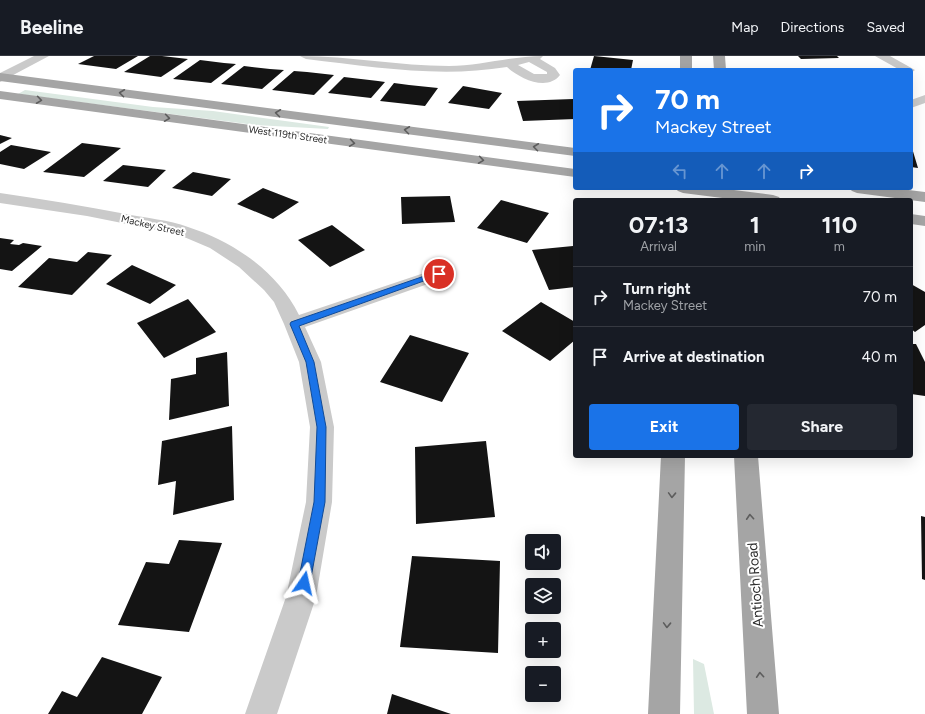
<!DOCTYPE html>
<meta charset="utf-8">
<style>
:root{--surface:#171b24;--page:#242831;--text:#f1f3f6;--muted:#9ea1a6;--line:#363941;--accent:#1a73e8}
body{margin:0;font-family:Figtree,sans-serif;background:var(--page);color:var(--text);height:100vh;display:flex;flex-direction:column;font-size:15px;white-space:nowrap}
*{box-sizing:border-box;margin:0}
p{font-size:13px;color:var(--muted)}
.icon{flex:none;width:22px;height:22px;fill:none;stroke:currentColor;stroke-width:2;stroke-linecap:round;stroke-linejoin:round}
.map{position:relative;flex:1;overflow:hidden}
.sheet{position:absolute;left:573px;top:142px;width:340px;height:260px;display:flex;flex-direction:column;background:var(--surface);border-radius:4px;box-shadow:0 4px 16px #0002}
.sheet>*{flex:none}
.hud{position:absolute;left:573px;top:12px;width:340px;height:122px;border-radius:4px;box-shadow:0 4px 16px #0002;background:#1a73e8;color:#fff;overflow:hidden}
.fabs{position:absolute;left:525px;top:478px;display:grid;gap:8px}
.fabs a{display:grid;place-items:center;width:36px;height:36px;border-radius:4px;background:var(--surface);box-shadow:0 4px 16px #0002;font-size:20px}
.pin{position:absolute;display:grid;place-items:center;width:34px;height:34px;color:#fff;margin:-17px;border:2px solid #fff;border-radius:50%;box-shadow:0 1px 4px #0007}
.me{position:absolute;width:44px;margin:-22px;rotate:11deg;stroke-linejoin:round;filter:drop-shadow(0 0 3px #0008)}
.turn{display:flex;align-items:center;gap:14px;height:84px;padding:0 16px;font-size:18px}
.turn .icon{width:52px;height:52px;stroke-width:2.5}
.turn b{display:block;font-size:28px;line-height:34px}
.lanes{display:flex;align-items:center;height:38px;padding:0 16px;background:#0003;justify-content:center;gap:20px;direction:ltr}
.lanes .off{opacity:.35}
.eta{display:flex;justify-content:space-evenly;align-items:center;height:68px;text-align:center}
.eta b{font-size:24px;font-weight:700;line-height:28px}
.action{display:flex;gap:8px;margin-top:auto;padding:8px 16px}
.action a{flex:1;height:46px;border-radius:4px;background:var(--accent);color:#fff;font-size:16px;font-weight:700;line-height:46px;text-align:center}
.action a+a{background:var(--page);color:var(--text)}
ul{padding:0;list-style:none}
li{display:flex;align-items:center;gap:12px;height:60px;padding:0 16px;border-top:1px solid var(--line)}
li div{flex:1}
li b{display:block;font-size:15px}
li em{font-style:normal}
header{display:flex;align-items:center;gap:24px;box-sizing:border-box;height:56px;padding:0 20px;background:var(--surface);border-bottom:1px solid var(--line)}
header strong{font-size:19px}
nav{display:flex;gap:22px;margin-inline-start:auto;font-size:14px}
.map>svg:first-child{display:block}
</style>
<header>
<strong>Beeline</strong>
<nav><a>Map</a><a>Directions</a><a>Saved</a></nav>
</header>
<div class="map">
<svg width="925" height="658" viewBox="0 0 925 658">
<rect width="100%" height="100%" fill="#fff"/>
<!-- green -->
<path fill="#dce9e2" d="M25,34L153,51L213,55L329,71L328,73L255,69L18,38Z
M693,603L704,608L714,658H694Z"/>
<!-- building -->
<path fill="#141414" d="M94,0H138L116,13L78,8Z
M150,0H162L188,3L161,21L124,16Z
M594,0L633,4L631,14H590Z
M798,0H837L839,2L801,3Z
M200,4L224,7L236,8L211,27L173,23Z
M244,10L270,13L284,14L262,33L221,28Z
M294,15L307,16L334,19L314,39L272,34Z
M344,21L378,25L385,26L371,42L328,37Z
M394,27L409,29L438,32L425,50L380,45Z
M463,30L502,37L489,53L448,47Z
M573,43L575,48V63L523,65L517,45Z
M0,79L12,82L0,88Z
M82,87L121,92L84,121L43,116Z
M11,89L51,96L24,113L0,108V96Z
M911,92H912L918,112L911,111Z
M123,109L166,114L148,131L103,125Z
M193,116L231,123L212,140L172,132Z
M263,132L299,146L273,163L237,148Z
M450,140L455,166L402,168L401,141Z
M501,144L549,157L527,187L477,172Z
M332,169L365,194L330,211L298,184Z
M0,182L14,184L10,188L19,189L23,187L42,190L12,215L0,213Z
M573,190L575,195V231L549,234L532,194Z
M88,196L112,199L72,239L18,231L49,202L77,206Z
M132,209L176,229L150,248L106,228Z
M911,228L925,236V269L915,276L911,273Z
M188,243L216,276L164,302L137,267Z
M541,246L575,266V284L550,305L502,275Z
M410,279L469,297L442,346L380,326Z
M911,288H916L925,306V340L911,338Z
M227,296L229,350L169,364L171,323L196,318V302Z
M232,370L234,444L173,459L176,425L158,429L162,385Z
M486,385L495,461L416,468L415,391Z
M921,460L925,461V524L922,523Z
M179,484L222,487L189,576L118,569L146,506L169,508Z
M412,500L500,505L498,597L400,591Z
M102,601L162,621L142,658H48L62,635L77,641Z
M392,638L451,658H387Z"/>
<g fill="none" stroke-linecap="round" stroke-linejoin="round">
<!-- minor -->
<path fill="#cacaca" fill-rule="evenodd" d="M34,0H49L0,26V17Z
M300,0C350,0 399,10 449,10C481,10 511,0 543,0L540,3L555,12L560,19C547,36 519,22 507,11C439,22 374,11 306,3ZM529,6L547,16V18H534L518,9Z
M875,0H890L915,14L911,17V14H900Z
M925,39V47L911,52V44Z
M0,137C42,143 84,150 126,158C146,162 169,164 188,171C234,186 277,215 299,259L433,214L439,212L445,214L448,218L445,222L305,271L321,306L334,371L332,446L316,541L277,658H245L286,541L306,446L310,371L299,306L284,268L274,246L264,234L239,211L210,192L177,178L87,160L0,147Z"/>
<!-- major -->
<path fill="#a5a5a5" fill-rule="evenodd" d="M680,0H692V14H680Z
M713,0H725L726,14H714Z
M0,17L575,92V100L0,25Z
M0,35L575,113V121L0,43Z
M675,132H718L773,139L779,141L781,144H738L683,137L678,135Z
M849,132H892L925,136V146L857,137L852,135Z
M911,158L925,160V170L911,168Z
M661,400H685L680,658H648Z
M734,400H758L779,658H747Z"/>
</g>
<!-- one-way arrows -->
<defs><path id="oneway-chevron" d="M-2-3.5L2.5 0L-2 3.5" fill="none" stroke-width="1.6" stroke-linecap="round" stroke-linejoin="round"/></defs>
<g stroke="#5d5d5d">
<use href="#oneway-chevron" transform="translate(122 37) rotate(-173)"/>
<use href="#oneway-chevron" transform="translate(39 44) rotate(8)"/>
<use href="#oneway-chevron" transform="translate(278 57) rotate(-173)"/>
<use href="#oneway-chevron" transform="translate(167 62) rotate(8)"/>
<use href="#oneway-chevron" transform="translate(407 74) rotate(-173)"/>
<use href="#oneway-chevron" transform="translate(352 87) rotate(8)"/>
<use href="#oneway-chevron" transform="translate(536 91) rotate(-173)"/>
<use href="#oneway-chevron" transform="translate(481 104) rotate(8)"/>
<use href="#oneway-chevron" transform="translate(672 439) rotate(92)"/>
<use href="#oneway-chevron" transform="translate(750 461) rotate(-94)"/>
<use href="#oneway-chevron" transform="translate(667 569) rotate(92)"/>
<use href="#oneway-chevron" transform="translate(760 619) rotate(-94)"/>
</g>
<!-- route -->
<path fill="#1a73e8" stroke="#114b97" d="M436,216L443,218L299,270L314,306L326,371L325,446L310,527L308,531L304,533L300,531L298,527L314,446L317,371L306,306L290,268L291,266Z"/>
<g text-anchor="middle" stroke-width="4" stroke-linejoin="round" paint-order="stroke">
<!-- far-street labels -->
<g font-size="10" fill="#2d2d2d" stroke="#fff">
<text transform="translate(288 78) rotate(8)" y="4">West 119th Street</text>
<text transform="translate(153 169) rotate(13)" y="4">Mackey Street</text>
</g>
<!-- near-street labels -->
<g font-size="14" fill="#2d2d2d" stroke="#fff">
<text transform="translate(755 529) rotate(-94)" y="5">Antioch Road</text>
</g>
</g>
</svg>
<div class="fabs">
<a><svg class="icon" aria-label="sound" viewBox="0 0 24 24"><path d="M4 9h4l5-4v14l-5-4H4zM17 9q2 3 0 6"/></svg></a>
<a><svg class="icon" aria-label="layers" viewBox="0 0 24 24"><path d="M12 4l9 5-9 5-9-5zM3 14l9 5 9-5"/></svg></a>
<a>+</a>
<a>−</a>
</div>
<div class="pin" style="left:439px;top:218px;background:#d93025"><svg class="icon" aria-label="arrive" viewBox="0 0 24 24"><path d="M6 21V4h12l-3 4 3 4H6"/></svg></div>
<svg class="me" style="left:304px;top:527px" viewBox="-20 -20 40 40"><path d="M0-17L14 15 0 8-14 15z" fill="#1a73e8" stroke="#fff" stroke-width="4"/></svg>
<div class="hud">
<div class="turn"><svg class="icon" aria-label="right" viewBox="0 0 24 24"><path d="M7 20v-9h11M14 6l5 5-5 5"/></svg><div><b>70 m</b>Mackey Street</div></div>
<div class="lanes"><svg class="icon off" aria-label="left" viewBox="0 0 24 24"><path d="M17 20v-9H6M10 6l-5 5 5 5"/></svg><svg class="icon off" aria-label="ahead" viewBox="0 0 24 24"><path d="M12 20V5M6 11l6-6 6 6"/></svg><svg class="icon off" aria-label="ahead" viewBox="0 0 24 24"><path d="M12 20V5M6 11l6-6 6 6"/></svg><svg class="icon" aria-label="right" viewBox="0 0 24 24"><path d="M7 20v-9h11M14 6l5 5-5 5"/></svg></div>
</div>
<section class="sheet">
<div class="eta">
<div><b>07:13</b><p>Arrival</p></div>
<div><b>1</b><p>min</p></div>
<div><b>110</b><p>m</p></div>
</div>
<ul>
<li><svg class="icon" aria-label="right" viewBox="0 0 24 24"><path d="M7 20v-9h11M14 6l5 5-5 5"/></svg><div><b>Turn right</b><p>Mackey Street</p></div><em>70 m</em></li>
<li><svg class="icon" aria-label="arrive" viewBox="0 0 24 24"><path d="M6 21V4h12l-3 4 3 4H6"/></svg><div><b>Arrive at destination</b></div><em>40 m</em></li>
</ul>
<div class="action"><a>Exit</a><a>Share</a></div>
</section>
</div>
